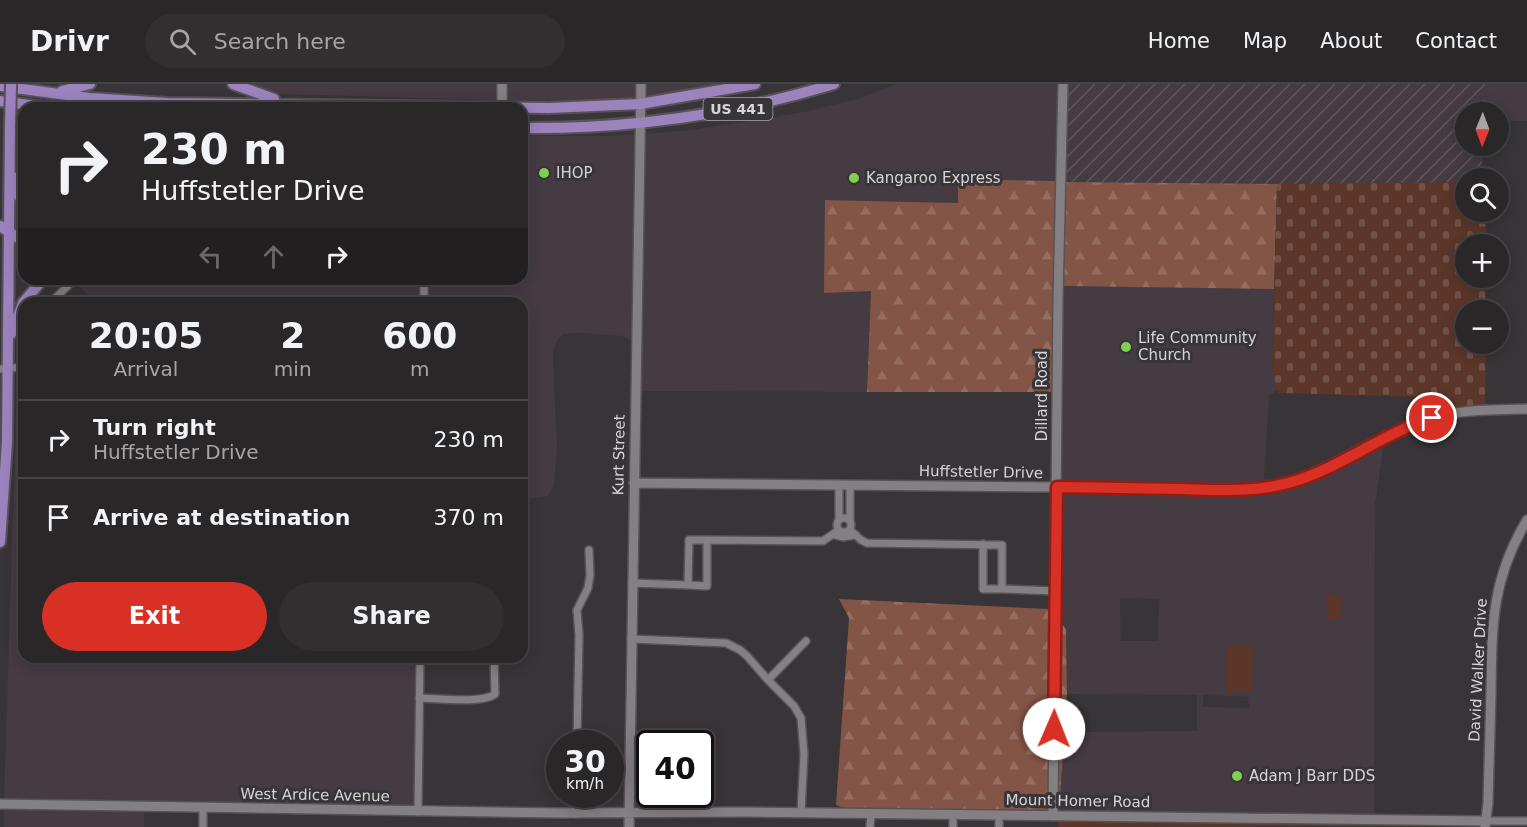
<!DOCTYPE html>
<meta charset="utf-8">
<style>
:root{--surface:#2a2729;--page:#322f31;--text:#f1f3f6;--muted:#a5a5a8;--line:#464446;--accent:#d93025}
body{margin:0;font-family:"DejaVu Sans",sans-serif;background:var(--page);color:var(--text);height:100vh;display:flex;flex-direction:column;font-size:22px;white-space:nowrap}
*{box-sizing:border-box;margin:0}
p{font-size:20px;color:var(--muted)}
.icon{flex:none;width:33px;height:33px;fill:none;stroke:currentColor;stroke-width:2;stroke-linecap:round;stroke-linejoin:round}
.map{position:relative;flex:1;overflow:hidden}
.side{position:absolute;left:18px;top:213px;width:510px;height:366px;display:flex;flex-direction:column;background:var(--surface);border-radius:18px;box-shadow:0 3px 15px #0003,0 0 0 2px var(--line)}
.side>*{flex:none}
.banner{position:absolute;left:18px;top:18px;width:510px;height:183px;border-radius:18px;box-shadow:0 3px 15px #0003,0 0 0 2px var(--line);background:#2a2729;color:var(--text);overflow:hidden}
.needle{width:39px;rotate:181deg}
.fabs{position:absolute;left:1455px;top:18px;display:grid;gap:12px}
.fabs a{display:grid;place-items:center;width:54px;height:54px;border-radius:50%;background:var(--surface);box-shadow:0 3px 15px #0003,0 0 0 2px var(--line);font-size:30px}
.speed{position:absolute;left:546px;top:646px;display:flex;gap:12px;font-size:30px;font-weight:700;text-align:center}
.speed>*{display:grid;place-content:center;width:78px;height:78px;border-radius:50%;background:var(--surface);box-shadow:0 3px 15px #0003,0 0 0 2px var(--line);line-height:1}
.speed small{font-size:15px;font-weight:400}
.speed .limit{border:3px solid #111;border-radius:9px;background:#fff;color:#111}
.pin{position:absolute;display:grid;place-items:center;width:51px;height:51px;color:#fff;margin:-26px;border:3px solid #fff;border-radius:50%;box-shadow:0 2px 6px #0007}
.me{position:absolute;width:66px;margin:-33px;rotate:1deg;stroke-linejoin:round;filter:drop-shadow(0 0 4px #0008)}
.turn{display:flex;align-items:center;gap:21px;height:126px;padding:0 24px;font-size:27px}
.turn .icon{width:78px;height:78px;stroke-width:2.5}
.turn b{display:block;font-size:42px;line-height:51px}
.lanes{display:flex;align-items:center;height:57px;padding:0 24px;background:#0003;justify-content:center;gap:30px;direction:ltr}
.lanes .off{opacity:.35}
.eta{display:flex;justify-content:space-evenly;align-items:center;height:102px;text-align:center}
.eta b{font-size:36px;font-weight:600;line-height:42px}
.action{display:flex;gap:12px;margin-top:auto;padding:12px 24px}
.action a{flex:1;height:69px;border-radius:36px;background:var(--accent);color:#fff;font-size:24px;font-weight:600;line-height:69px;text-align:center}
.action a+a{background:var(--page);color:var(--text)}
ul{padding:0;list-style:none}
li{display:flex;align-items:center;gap:18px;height:78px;padding:0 24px;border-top:2px solid var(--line)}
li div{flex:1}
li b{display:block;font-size:22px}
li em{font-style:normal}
header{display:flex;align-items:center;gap:36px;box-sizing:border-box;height:84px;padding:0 30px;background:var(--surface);border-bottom:2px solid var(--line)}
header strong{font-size:28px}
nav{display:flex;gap:33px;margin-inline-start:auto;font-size:21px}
.search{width:420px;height:54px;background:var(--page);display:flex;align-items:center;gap:15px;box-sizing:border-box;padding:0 21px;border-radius:33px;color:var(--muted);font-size:22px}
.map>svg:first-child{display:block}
</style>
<header>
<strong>Drivr</strong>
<div class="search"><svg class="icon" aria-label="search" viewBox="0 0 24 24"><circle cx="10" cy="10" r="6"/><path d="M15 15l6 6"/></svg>Search here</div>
<nav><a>Home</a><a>Map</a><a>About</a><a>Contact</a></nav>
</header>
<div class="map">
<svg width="1527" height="743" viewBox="0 0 1527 743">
<defs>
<pattern id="industrial-furrows" width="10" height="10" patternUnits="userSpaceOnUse" patternTransform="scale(1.5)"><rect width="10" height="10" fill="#453b43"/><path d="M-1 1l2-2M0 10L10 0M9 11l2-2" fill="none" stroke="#5f565d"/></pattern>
<pattern id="forest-firs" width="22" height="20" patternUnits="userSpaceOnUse" patternTransform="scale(1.5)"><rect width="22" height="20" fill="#835546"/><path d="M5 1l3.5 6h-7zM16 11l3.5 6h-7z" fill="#946d60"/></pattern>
<pattern id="cemetery-stones" width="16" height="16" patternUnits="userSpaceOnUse" patternTransform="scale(1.5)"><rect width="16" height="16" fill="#5b3629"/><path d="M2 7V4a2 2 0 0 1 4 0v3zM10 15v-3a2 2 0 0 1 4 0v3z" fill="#725247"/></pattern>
</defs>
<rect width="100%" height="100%" fill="#383437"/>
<!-- built -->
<path fill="#453b43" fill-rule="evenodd" d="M250,0H498V16L282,10L250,3Z
M506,0H637V16L505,17Z
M644,0H723L702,6L644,15Z
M896,0H1060L1057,97L958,95L959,119L825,116L871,207L867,308L639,307L643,50L692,46L804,28L861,14Z
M1485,0H1527V37H1499L1498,28H1484Z
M636,50L633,257L622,252L580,249L563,250L556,258L553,272L557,364L554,401L548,412L522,416V219H164L163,212L89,211L72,195H522V52H611Z
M1062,202L1274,205L1272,290L1279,306L1269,311L1264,395L1284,396L1256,401L1061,399Z
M17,299H24V573H417L419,720L401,722L4,716Z
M1384,359L1375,421L1374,730L1059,728L1064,648L1197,647V611L1067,610L1066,545L1059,537L1060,408L1223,410L1264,408L1308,397ZM1120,514L1159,515L1158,557H1121ZM1203,611L1248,613L1249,624L1203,623Z
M4,724L144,726V743H4Z"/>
<!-- industrial -->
<path fill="url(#industrial-furrows)" d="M1067,0H1485L1484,28H1466V62H1483L1482,85L1479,94H1466L1465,98L1458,99L1200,101L1064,98Z"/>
<!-- grass -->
<path fill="#5b3629" d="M1326,511H1341V536H1327Z
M1225,562H1253L1252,607L1227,608Z
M1059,736L1374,738L1481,742L1058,743Z"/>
<!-- forest -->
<path fill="url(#forest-firs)" d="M958,95L1057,97L1054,308H867L871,207L824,209L825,116L958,119Z
M1064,98L1277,100L1274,205L1062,202Z
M839,515L1049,525L1052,529L1050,728L848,726L836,721L849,534Z
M1059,537L1066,545L1067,609L1059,728H1057Z"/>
<!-- cemetery -->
<path fill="url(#cemetery-stones)" d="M1465,98L1466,128H1486V160H1466V194H1486V226H1466V260H1486L1485,322L1461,323L1425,329L1422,313L1279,309L1272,290L1277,100Z"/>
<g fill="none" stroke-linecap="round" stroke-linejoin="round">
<defs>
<path id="minor" d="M50,219L75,195
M424,219V195
M0,285L24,283
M839,401V436
M850,401V437
M837 441a7 7 0 1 1 14 0a7 7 0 1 1-14 0Z
M850,446L861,456L867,459L1002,461V505H983V460
M835,451L843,453L856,451
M707,456V502L688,501L689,456H707L823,457L839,446
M632,499L688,501
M1002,505L1056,507
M631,555L726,559L740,566L747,572L768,596L794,622L801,634L804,670L801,729
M768,596L806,557
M419,614C436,614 483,620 495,610L494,573
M577,660L579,551L577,526L588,504L590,491L589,466
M203,724V743
M418,728L420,573
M575,730L576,711
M999,732V743
M1486,737H1527
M870,743L871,730
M953,743V731"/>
<path id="tertiary" d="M502,23V0
M634,399L1256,405C1315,399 1359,361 1413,340C1450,325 1488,326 1527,325
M0,720L562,729L746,728L1486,737
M1053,732L1058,214L1063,0
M629,743L641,0
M1485,743L1488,719C1489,683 1490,646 1491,609C1492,542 1491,496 1527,436"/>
<path id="primary" d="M233,0L274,15
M0,2L89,14L167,19L549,24L640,20L755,0
M62,7L90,0
M0,17L50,24
M522,44C628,45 732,31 834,0
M13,93L18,110L24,121
M0,142L24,158
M11,250L23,219L43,195
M0,458L7,359L10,43"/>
</defs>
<!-- minor casing -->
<use href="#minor" stroke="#565255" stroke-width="10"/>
<!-- tertiary casing -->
<use href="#tertiary" stroke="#565255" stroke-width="12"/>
<!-- primary casing -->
<use href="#primary" stroke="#565255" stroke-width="14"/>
<!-- minor -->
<use href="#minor" stroke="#847f83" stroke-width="7"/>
<!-- tertiary -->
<use href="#tertiary" stroke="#847f83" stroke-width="9"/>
<!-- primary -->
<use href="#primary" stroke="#9d83be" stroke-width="10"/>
<defs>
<path id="primary-bridge" d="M10,43L11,0"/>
</defs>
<!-- primary-bridge casing -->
<use href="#primary-bridge" stroke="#565255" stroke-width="14" stroke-linecap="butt"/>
<!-- primary-bridge -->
<use href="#primary-bridge" stroke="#9d83be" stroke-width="10"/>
</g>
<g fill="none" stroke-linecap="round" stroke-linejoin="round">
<defs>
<path id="route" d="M1054,645L1057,403C1098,404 1139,404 1181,405C1219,406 1258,409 1295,397C1343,382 1384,349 1432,334"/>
</defs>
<!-- route casing -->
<use href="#route" stroke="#8d1f18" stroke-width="15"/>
<!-- route -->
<use href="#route" stroke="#d93025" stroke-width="10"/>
</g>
<!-- markers -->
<g fill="#7fd052" stroke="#383437" stroke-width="2">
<circle cx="544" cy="89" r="6"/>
<circle cx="854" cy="94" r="6"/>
<circle cx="1126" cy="263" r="6"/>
<circle cx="1237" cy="692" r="6"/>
</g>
<g text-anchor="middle" stroke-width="6" stroke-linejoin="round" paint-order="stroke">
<!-- shield labels -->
<rect fill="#383437" stroke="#a7a4a6" stroke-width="1.5" x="703.5" y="14" width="69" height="22" rx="4.5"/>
<g font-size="14" font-weight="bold" fill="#d7d4d6">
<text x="738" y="30">US 441</text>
</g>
<!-- poi labels -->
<g font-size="15" fill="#d7d4d6" stroke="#383437" text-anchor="start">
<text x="556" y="94">IHOP</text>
<text x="866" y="99">Kangaroo Express</text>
<text x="1138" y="259">Life Community<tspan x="1138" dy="17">Church</tspan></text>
<text x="1249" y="697">Adam J Barr DDS</text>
</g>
<!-- street labels -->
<g font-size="15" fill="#d7d4d6" stroke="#383437">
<text transform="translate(1042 312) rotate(-90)" y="5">Dillard Road</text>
<text transform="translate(619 371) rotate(-89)" y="5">Kurt Street</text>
<text transform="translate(981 388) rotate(1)" y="5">Huffstetler Drive</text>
<text transform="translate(1478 586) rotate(-87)" y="5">David Walker Drive</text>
<text transform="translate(315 711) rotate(1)" y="5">West Ardice Avenue</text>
<text transform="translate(1078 717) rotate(1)" y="5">Mount Homer Road</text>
</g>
</g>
</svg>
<div class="fabs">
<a><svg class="needle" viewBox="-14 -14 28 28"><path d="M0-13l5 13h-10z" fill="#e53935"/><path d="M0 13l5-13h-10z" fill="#a5a5a8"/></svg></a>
<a><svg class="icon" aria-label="search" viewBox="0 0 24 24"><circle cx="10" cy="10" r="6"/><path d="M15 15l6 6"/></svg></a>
<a>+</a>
<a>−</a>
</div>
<div class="speed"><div>30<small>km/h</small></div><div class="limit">40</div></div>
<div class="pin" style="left:1432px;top:334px;background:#d93025"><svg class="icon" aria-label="arrive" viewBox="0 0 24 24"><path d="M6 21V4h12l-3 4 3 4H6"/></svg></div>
<svg class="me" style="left:1054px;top:645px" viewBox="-20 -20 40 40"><circle r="19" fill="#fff"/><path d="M0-13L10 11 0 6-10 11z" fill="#d93025"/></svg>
<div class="banner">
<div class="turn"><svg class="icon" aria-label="right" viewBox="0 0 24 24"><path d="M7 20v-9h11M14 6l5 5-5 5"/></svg><div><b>230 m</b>Huffstetler Drive</div></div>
<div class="lanes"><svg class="icon off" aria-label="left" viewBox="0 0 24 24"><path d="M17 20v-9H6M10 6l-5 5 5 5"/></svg><svg class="icon off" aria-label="ahead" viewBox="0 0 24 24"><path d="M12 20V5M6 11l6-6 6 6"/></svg><svg class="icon" aria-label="right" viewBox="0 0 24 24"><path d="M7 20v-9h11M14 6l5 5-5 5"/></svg></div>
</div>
<section class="side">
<div class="eta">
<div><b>20:05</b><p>Arrival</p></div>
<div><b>2</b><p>min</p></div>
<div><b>600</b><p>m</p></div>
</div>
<ul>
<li><svg class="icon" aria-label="right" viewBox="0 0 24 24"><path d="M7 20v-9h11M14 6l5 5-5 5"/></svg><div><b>Turn right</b><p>Huffstetler Drive</p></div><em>230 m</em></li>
<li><svg class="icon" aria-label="arrive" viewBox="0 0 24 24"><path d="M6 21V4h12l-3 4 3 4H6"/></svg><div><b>Arrive at destination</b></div><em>370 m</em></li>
</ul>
<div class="action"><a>Exit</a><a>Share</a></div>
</section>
</div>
